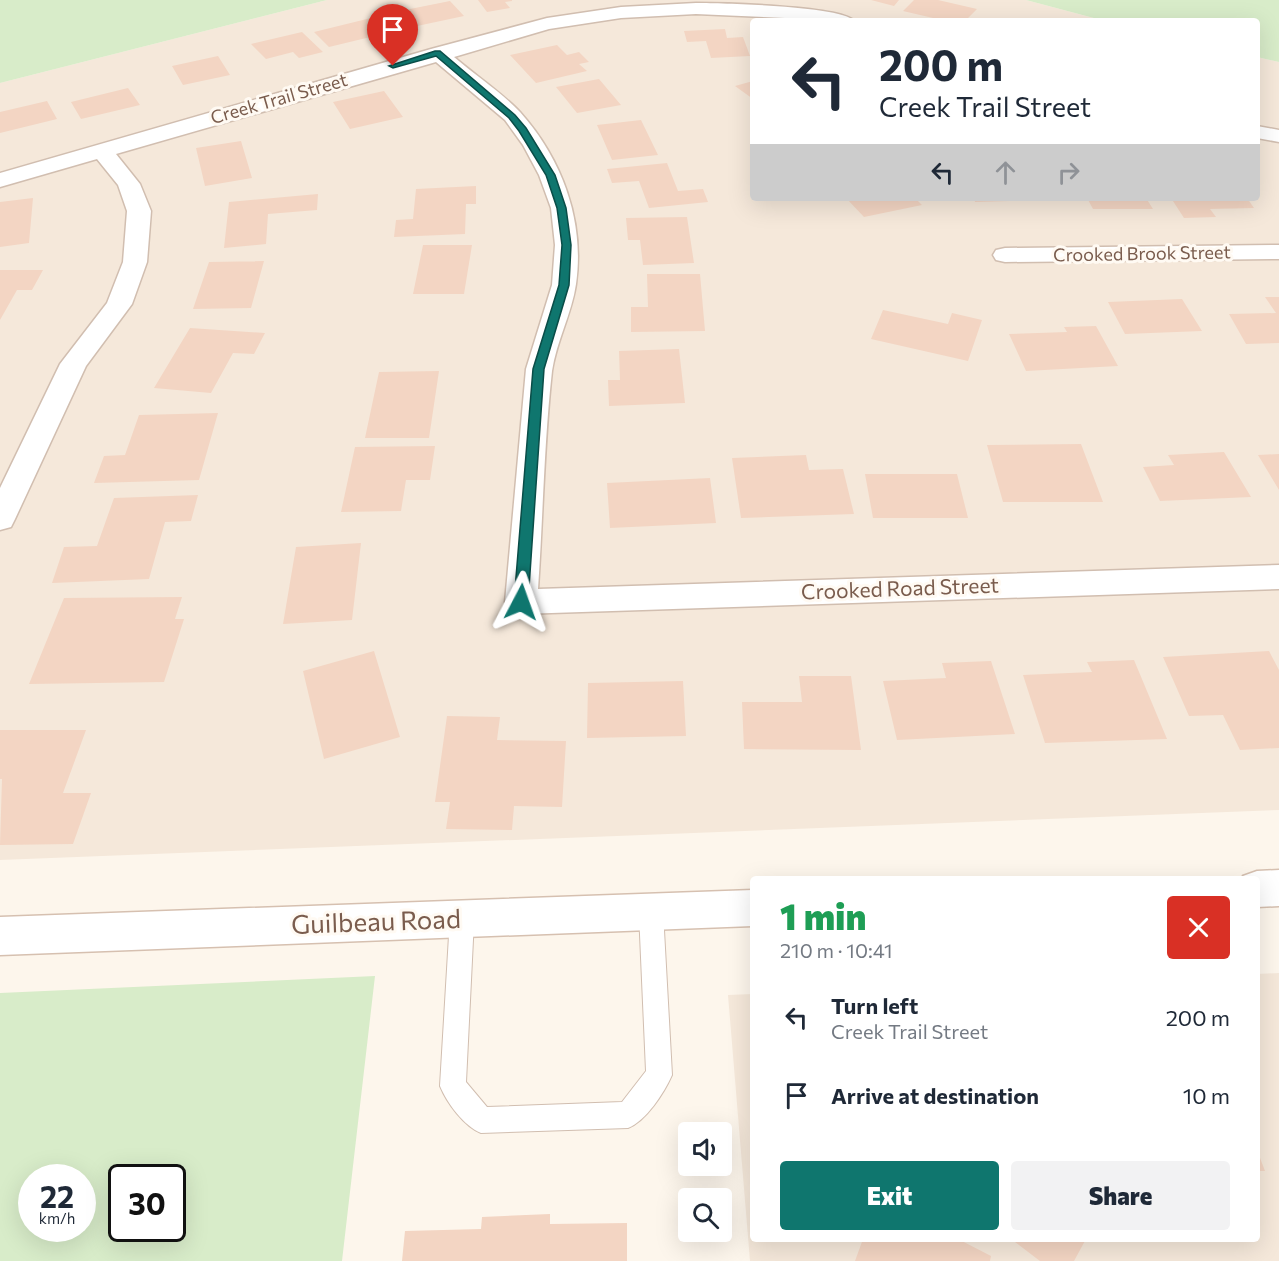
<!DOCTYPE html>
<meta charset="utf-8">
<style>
:root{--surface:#fff;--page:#f2f2f3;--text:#1f2937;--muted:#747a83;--accent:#0f766e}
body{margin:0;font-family:Commissioner,sans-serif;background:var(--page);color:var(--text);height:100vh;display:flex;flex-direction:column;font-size:22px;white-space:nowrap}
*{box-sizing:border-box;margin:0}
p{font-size:20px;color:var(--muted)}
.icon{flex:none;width:33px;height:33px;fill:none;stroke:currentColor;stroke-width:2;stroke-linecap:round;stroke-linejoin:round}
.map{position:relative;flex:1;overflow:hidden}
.side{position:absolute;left:750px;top:876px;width:510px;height:366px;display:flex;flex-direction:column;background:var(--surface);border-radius:6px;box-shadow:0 6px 24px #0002}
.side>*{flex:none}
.top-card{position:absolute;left:750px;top:18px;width:510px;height:183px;border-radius:6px;box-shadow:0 6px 24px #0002;background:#fff;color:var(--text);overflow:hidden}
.tools{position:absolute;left:678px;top:1122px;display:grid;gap:12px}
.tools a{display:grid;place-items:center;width:54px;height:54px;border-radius:6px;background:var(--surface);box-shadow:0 6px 24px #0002;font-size:30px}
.speed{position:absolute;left:18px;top:1164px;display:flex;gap:12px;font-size:30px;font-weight:700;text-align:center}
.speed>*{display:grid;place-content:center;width:78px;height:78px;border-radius:50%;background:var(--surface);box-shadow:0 6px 24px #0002;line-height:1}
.speed small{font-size:15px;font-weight:400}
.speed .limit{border:3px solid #111;border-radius:9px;background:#fff;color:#111}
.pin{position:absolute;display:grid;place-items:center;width:51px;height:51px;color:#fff;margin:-62px -26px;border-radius:50% 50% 50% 0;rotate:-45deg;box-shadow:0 0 6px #0007}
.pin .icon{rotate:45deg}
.me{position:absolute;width:66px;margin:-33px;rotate:4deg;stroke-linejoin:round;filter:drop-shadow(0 0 4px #0008)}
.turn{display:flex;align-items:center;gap:21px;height:126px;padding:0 30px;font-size:27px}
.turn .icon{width:78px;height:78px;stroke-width:2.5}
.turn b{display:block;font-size:42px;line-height:51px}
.lanes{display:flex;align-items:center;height:57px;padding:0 30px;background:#0003;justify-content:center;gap:30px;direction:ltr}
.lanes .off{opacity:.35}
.round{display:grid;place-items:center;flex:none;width:63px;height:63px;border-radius:6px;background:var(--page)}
.headline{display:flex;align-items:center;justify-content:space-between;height:102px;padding:0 30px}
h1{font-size:36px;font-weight:800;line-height:45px;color:#1e9e55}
.primary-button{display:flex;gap:12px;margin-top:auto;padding:12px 30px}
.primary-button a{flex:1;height:69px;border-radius:6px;background:var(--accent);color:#fff;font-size:24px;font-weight:800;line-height:69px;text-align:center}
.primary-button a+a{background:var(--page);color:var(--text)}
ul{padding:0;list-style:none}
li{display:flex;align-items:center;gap:18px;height:78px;padding:0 30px}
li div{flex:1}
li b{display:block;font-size:22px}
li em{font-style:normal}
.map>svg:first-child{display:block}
</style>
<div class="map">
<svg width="1279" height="1261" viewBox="0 0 1279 1261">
<rect width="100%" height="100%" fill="#fdf6ec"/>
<!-- residential -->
<path fill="#f5e8da" d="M327,0H1026L1105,21H753V198H1257V57L1279,62V810L0,860V83Z
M1279,973V1261H750L728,995L753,994V1239H1257V974Z"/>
<!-- green -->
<path fill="#d8ecc9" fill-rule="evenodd" d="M0,0H327L0,83Z
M1026,0H1279V62L1257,57V21H1105Z
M375,976L342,1261H0V993ZM32,1178H82V1228H32ZM122,1178H172V1228H122Z"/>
<!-- building -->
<path fill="#f3d5c3" d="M478,0H512V1L505,2L510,8L487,12Z
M871,0H899L894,6Z
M914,0H938L977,9L965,21H946L903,11Z
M450,1L464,16L403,29L390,13Z
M375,17L391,32L329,47L314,32Z
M725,29L727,38L743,37L750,56L711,58L706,41L687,42L684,31Z
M302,32L323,52L299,58L293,52L266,59L251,44Z
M557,45L567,55L579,52L589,62L579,64L587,71L536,83L510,55Z
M218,56L230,75L183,85L172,66Z
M599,79L621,105L577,113L556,87Z
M753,81V99L735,86Z
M128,88L140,105L81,119L71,102Z
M384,91L403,117L350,129L333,102Z
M47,101L57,119L0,133V112Z
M641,120L658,155L612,160L597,125Z
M241,141L252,178L205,186L196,148Z
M667,163L678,191L703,189L708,202L649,208L639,181L612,183L607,169Z
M476,186V204H466L465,234L394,237L396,220L413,219L416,189Z
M318,194L317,210L268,214L266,244L224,248L229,202Z
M33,198L29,243L0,247V202Z
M846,198H915L922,205L864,217Z
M974,198H1039V200L975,202Z
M1087,198H1146L1153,209H1093Z
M1171,198H1247L1254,208L1210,209L1216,217L1184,218Z
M687,217L694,263L643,265L640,240H628L626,218Z
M423,245H472L464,294H413Z
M264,261L251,308L193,309L209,262Z
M0,270H43L32,290H17L0,320Z
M647,274H700L705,331L631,332V307H648Z
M1265,297H1279V343L1246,344L1229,314L1276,313Z
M1182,299L1202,331L1125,334L1108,302Z
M883,310L948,324L952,313L982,320L968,361L871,339Z
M1096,326L1118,366L1026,371L1009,334L1067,332L1064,327Z
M190,328L265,333L254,354L233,353L211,393L154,388Z
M679,349L685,403L609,406L608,380H620L619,351Z
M439,371L429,438H365L379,372Z
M218,413L199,480L94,483L104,456L125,455L139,415Z
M1081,444L1103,502H1003L987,445Z
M435,446L430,480H406L401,511L341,512L355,447Z
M1224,452L1251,497L1160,501L1143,467L1174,465L1168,455Z
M1279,454V490L1258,455Z
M806,455L809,470L843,469L854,514L741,518L732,458Z
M865,474H957L968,518H873Z
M710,478L716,523L610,528L607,483Z
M198,495L191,521L165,522L149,579L52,583L64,547L97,546L114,498Z
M361,543L352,620L283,624L296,547Z
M182,597L175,619H184L164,682L29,684L64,598Z
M374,651L400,737L324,759L303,671Z
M1269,651L1279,670V748L1240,750L1223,715L1189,716L1163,657Z
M1134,660L1167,739L1045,743L1023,675L1092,672L1087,662Z
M991,661L1015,734L897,740L883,681L946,678L942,663Z
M799,676H851L861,750L744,749L742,702H802Z
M683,681L686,736L587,738L588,683Z
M447,716L500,717L497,740L566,741L562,807L514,806L512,830L446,829L450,802H435Z
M0,730H86L63,793H91L73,844L0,845L2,779H0Z
M1257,1150L1265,1171H1257Z
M550,1214V1224L627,1223V1261H402L405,1231L481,1229L482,1217Z
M863,1239H958L991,1256L990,1261H855Z
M1011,1239H1086L1074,1261H1040Z"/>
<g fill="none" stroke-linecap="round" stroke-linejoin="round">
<defs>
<path id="lane" d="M651,901L659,904L663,912L672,1075C664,1093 646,1121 628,1128L481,1133C464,1126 447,1103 440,1086L450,919L454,911L462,908L470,911L474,919L466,1082L487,1107L622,1102L646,1071L639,912L643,904Z"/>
<path id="street" d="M696,3C719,3 844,6 854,21L696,14L621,18L549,29L454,57C475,75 501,92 520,112C562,159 585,221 576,284C572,313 556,342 552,371C544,443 543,517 538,589L1279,565V589L521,614L510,611L505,602L526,369L552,285L555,245L551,208L539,175L523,145L505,120L436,62L116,154L140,184L151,211L147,262L132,304L86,366L15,519L11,527L0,530V488L60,364L107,303L123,262L127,211L118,185L97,159L0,187V173L431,49L547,18L621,7Z
M1257,126L1279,130V142L1257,138Z
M1279,245V259L1005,262L996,260L993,255L996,250L1005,248Z"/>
<path id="secondary" d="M1279,870V906L1257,907V879H1242L1243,876L1257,871Z
M753,890V926L0,955V917Z"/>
</defs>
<!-- lane casing -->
<use href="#lane" stroke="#d1beb0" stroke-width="2"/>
<!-- street casing -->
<use href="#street" stroke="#d1beb0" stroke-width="3"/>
<!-- secondary casing -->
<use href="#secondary" stroke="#d6c0b0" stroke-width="3"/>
<!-- lane -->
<use href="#lane" fill="#fff" fill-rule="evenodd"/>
<!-- street -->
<use href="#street" fill="#fff" fill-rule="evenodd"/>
<!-- secondary -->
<use href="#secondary" fill="#fff" fill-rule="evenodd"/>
</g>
<!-- route -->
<path fill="#0f766e" stroke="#0a4d48" stroke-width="1.5" d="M435,51H440L515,115L526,128L555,175L566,208L571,245L569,285L544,369L528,602L521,607L514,602L533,369L559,285L562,245L557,208L546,175L519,131L509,118L436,56L393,68L389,66Z"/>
<g text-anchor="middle" stroke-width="6" stroke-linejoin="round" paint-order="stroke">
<!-- far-street labels -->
<g font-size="18" fill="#7a5c4d" stroke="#fffaf3">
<text transform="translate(279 99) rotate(-16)" y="6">Creek Trail Street</text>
<text transform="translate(1142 254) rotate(-1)" y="6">Crooked Brook Street</text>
</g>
<!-- street labels -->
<g font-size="21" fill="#7a5c4d" stroke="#fffaf3">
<text transform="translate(900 589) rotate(-2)" y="7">Crooked Road Street</text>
</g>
<!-- near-street labels -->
<g font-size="26" fill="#7a5c4d" stroke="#fffaf3">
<text transform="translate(376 922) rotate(-2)" y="9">Guilbeau Road</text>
</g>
</g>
</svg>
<div class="tools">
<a><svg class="icon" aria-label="sound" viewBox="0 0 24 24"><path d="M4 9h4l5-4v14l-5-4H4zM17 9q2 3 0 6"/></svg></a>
<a><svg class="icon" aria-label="search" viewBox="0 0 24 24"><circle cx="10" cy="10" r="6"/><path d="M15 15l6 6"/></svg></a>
</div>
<div class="speed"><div>22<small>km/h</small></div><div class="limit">30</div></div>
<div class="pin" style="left:393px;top:66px;background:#d93025"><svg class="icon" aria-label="arrive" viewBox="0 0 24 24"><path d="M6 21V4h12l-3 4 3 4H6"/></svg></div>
<svg class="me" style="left:521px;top:602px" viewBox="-20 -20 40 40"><path d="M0-17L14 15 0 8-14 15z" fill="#0f766e" stroke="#fff" stroke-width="4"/></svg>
<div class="top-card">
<div class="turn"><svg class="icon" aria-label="left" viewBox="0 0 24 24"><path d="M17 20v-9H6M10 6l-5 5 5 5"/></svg><div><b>200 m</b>Creek Trail Street</div></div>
<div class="lanes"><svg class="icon" aria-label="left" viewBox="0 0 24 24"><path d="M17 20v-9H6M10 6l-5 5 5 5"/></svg><svg class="icon off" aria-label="ahead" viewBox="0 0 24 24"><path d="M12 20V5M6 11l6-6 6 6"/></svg><svg class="icon off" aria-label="right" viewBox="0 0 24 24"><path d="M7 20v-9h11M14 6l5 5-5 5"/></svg></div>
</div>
<section class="side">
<div class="headline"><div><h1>1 min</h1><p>210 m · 10:41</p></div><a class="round" style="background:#d93025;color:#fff"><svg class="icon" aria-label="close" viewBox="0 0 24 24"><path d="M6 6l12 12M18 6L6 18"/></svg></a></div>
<ul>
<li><svg class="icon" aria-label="left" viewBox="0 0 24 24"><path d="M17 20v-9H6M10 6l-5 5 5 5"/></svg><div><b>Turn left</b><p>Creek Trail Street</p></div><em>200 m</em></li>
<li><svg class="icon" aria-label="arrive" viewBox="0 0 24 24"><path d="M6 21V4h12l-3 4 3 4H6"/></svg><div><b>Arrive at destination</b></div><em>10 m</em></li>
</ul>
<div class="primary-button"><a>Exit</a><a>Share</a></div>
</section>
</div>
